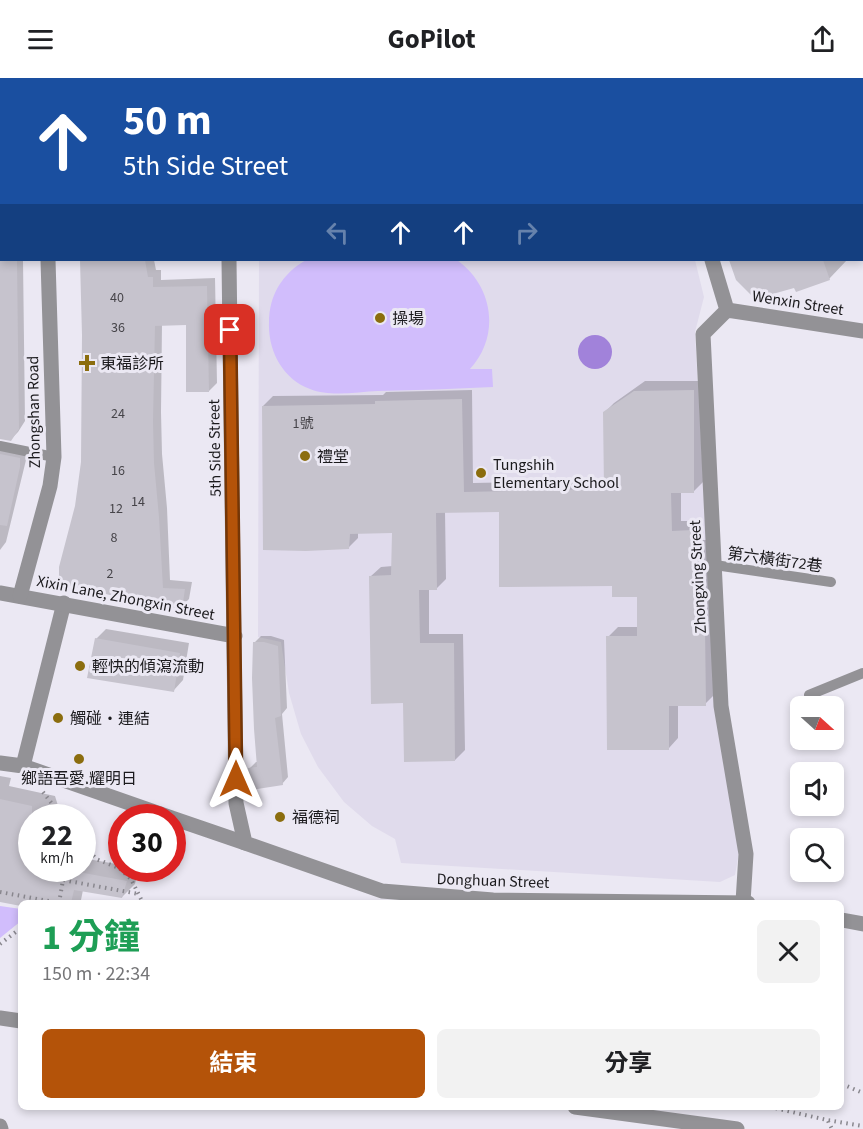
<!DOCTYPE html>
<html lang="zh-TW">
<meta charset="utf-8">
<style>
:root{--surface:#fff;--page:#f2f2f2;--text:#202124;--muted:#757577;--accent:#b45309}
body{margin:0;font-family:"Source Sans 3","Noto Sans TC",sans-serif;background:var(--page);color:var(--text);height:100vh;display:flex;flex-direction:column;font-size:22px;white-space:nowrap}
*{box-sizing:border-box;margin:0}
p{font-size:20px;color:var(--muted)}
.icon{flex:none;width:33px;height:33px;fill:none;stroke:currentColor;stroke-width:2;stroke-linecap:round;stroke-linejoin:round}
.map{position:relative;flex:1;overflow:hidden}
.panel{position:absolute;left:18px;top:822px;width:826px;height:210px;display:flex;flex-direction:column;background:var(--surface);border-radius:9px;box-shadow:0 3px 9px #0003}
.panel>*{flex:none}
.top-card{position:absolute;left:0px;top:0px;width:864px;height:183px;box-shadow:0 3px 9px #0003;background:#1a4fa0;color:#fff;overflow:hidden}
.needle{width:39px;rotate:111deg}
.buttons{position:absolute;left:790px;top:618px;display:grid;gap:12px}
.buttons a{display:grid;place-items:center;width:54px;height:54px;border-radius:9px;background:var(--surface);box-shadow:0 3px 9px #0003;font-size:30px}
.speed{position:absolute;left:18px;top:726px;display:flex;gap:12px;font-size:30px;font-weight:700;text-align:center}
.speed>*{display:grid;place-content:center;width:78px;height:78px;border-radius:50%;background:var(--surface);box-shadow:0 3px 9px #0003;line-height:1}
.speed small{font-size:15px;font-weight:400}
.speed .limit{border:9px solid #d22;background:#fff;color:#111}
.pin{position:absolute;display:grid;place-items:center;width:51px;height:51px;color:#fff;margin:-26px;border-radius:12px;box-shadow:0 3px 9px #0006}
.me{position:absolute;width:66px;margin:-33px;rotate:0deg;stroke-linejoin:round;filter:drop-shadow(0 0 4px #0008)}
.turn{display:flex;align-items:center;gap:21px;height:126px;padding:0 24px;font-size:27px}
.turn .icon{width:78px;height:78px;stroke-width:2.5}
.turn b{display:block;font-size:42px;line-height:51px}
.lanes{display:flex;align-items:center;height:57px;padding:0 24px;background:#0003;justify-content:center;gap:30px;direction:ltr}
.lanes .off{opacity:.35}
.round{display:grid;place-items:center;flex:none;width:63px;height:63px;border-radius:9px;background:var(--page)}
.head{display:flex;align-items:center;justify-content:space-between;height:102px;padding:0 24px}
h1{font-size:36px;font-weight:700;line-height:45px;color:#1e9e55}
.button{display:flex;gap:12px;margin-top:auto;padding:12px 24px}
.button a{flex:1;height:69px;border-radius:9px;background:var(--accent);color:#fff;font-size:24px;font-weight:700;line-height:69px;text-align:center}
.button a+a{background:var(--page);color:var(--text)}
header{display:flex;justify-content:space-between;align-items:center;height:78px;padding:0 24px;background:var(--surface);font-size:27px;font-weight:700}
.map>svg:first-child{display:block}
</style>
<header><svg class="icon" aria-label="menu" viewBox="0 0 24 24"><path d="M4 6h16M4 12h16M4 18h16"/></svg>GoPilot<svg class="icon" aria-label="share" viewBox="0 0 24 24"><path d="M12 15V3M7 8l5-5 5 5M5 13v7h14v-7"/></svg></header>
<div class="map">
<svg width="863" height="1051" viewBox="0 0 863 1051">
<rect width="100%" height="100%" fill="#ebe8f3"/>
<!-- built -->
<path fill="#e0dbec" d="M259,182H695L704,219L695,254L715,626L739,775L735,797L720,804L401,785L395,761L372,748L344,724L318,689L301,656L289,615L281,564L258,559Z"/>
<!-- green -->
<path fill="#d1bdfc" d="M306,182H457C493,208 501,257 470,291H492L493,309C454,311 416,312 378,313C357,314 330,319 310,311C283,301 268,273 269,245C269,217 282,196 306,182Z
M0,828L21,831V843L0,860Z"/>
<!-- water -->
<path fill="#a182da" d="M578 274a17 17 0 1 1 34 0a17 17 0 1 1-34 0Z"/>
<!-- shadow -->
<path fill="#0003" d="M0,92H2V182H23L25,343L18,354L11,361L0,360Z
M82,182H154L156,192H161V202L215,200L217,305L209,313L187,246H162L161,334L162,376L167,430L170,502L192,504L189,521L181,529L77,428L83,384L84,257Z
M731,182H847L829,201L795,208L738,201Z
M645,303H703V404L694,413H681V443H701V462H713L715,616L705,626L678,627V660L669,670L608,559L618,549H639V517L614,506L500,433H445L446,501L436,511H429V556H463L465,672L455,682L405,624L371,498L381,489L393,488V454H358V460L348,470L263,328L273,318L383,317L386,314L472,312L473,405L605,402L604,335L614,325Z
M0,365L26,373V382L6,464L0,472Z
M106,551L189,565L183,602L174,612L96,561Z
M261,558H271L284,562L287,630L282,636L288,699L282,706L250,690L256,684H259L255,564Z
M0,698L11,700L9,708L55,718L59,731L71,734L70,739L73,740H32V790H82V780L122,787V790H139L135,806L122,819L83,812L81,822L78,825H21V826L0,823Z"/>
<!-- building -->
<path fill="#c6c3cd" d="M0,182H17L19,351L11,363L0,361Z
M80,182H145L148,199H153V209L207,208L209,314H186V247L155,248L153,343L154,385L159,439L163,510L185,511L182,531L154,527L66,507L59,499V489L75,428L81,384L82,257Z
M729,182H823L830,202L796,214L794,210L755,221L736,202Z
M694,312V415H671L672,453L692,452V471H704L706,628H669V672H607L606,558H637V519H612V508L499,509V434L436,435L437,512H419L420,565H454L455,683L404,684L403,625L371,626L369,498L391,497L392,455L350,456L349,471L306,473L263,472L262,328L375,326V323L462,321L464,414L604,411L603,334L634,313Z
M0,376L20,380V389L7,448L0,447Z
M95,560L180,575L174,614L87,600Z
M253,564H264L278,568L281,638L275,640L283,707L251,712L248,690L257,689L254,651L252,600Z
M0,721L32,728V790H57L127,803L122,820L74,812L71,825H21V828L0,824Z"/>
<g fill="none" stroke-linecap="round" stroke-linejoin="round">
<!-- path -->
<path stroke="#89878e" stroke-width="4" stroke-dasharray="1.5 4.5" stroke-linecap="butt" d="M43,714L63,740
M82,764L96,781L119,790L131,801L143,825
M0,814L59,825L63,802L139,816
M0,866L21,850
M842,1006L863,1015
M770,1029L827,1042L863,1048
M828,1043L832,1051"/>
<!-- service -->
<path stroke="#939296" stroke-width="10" d="M0,368L54,379
M715,487L831,504
M809,617L863,595"/>
<!-- pedestrian -->
<path stroke="#939296" stroke-width="15" d="M0,685L23,688L172,740
M23,688L64,525
M172,740L245,765"/>
<!-- minor -->
<path stroke="#939296" stroke-width="15" d="M227,0V2
M416,0V2
M652,0V2
M229,182L236,725L245,765L382,813L493,822L748,825
M712,182L727,232L703,256L721,628L746,776L743,824
M727,232L863,253
M0,515L235,558
M842,842L863,846
M0,940L21,943
M575,1029L737,1051
M0,1048L1,1051"/>
<!-- tertiary -->
<path stroke="#939296" stroke-width="15" d="M43,0V2
M862,37L863,36
M0,75L2,76
M20,518L50,408L54,379L48,182"/>
</g>
<g fill="none" stroke-linecap="round" stroke-linejoin="round">
<defs>
<path id="route" d="M230,252L236,701"/>
</defs>
<!-- route casing -->
<use href="#route" stroke="#753606" stroke-width="15"/>
<!-- route -->
<use href="#route" stroke="#b45309" stroke-width="10"/>
</g>
<!-- markers -->
<g fill="#8b6d0e" stroke="#ebe8f3" stroke-width="2">
<circle cx="380" cy="240" r="6"/>
<path d="M84 276h6v6h6v6h-6v6h-6v-6h-6v-6h6z"/>
<circle cx="305" cy="378" r="6"/>
<circle cx="481" cy="395" r="6"/>
<circle cx="80" cy="588" r="6"/>
<circle cx="58" cy="640" r="6"/>
<circle cx="79" cy="681" r="6"/>
<circle cx="280" cy="739" r="6"/>
</g>
<g text-anchor="middle" stroke-width="6" stroke-linejoin="round" paint-order="stroke">
<!-- number labels -->
<g font-size="14" fill="#464449">
<text x="117" y="224">40</text>
<text x="118" y="254">36</text>
<text x="118" y="340">24</text>
<text x="303" y="350">1號</text>
<text x="118" y="397">16</text>
<text x="138" y="428">14</text>
<text x="116" y="435">12</text>
<text x="114" y="464">8</text>
<text x="110" y="500">2</text>
</g>
<!-- street labels -->
<g font-size="16" fill="#1b1a1d" stroke="#ebe8f3">
<text transform="translate(798 224) rotate(9)" y="6">Wenxin Street</text>
<text transform="translate(33 334) rotate(-91)" y="6">Zhongshan Road</text>
<text transform="translate(214 370) rotate(-91)" y="6">5th Side Street</text>
<text transform="translate(775 481) rotate(8)" y="6">第六橫街72巷</text>
<text transform="translate(697 499) rotate(-93)" y="6">Zhongxing Street</text>
<text transform="translate(126 519) rotate(11)" y="6">Xixin Lane, Zhongxin Street</text>
<text transform="translate(493 802) rotate(2)" y="6">Donghuan Street</text>
</g>
<!-- poi labels -->
<g font-size="16" fill="#1b1a1d" stroke="#ebe8f3" text-anchor="start">
<text x="392" y="246">操場</text>
<text x="100" y="291">東福診所</text>
<text x="317" y="384">禮堂</text>
<text x="493" y="392">Tungshih<tspan x="493" dy="18">Elementary School</tspan></text>
<text x="92" y="594">輕快的傾瀉流動</text>
<text x="70" y="646">觸碰‧連結</text>
<text x="79" y="706" text-anchor="middle">鄉語吾愛.耀明日</text>
<text x="292" y="745">福德祠</text>
</g>
</g>
</svg>
<div class="buttons">
<a><svg class="needle" viewBox="-14 -14 28 28"><path d="M0-13l5 13h-10z" fill="#e53935"/><path d="M0 13l5-13h-10z" fill="#757577"/></svg></a>
<a><svg class="icon" aria-label="sound" viewBox="0 0 24 24"><path d="M4 9h4l5-4v14l-5-4H4zM17 9q2 3 0 6"/></svg></a>
<a><svg class="icon" aria-label="search" viewBox="0 0 24 24"><circle cx="10" cy="10" r="6"/><path d="M15 15l6 6"/></svg></a>
</div>
<div class="speed"><div>22<small>km/h</small></div><div class="limit">30</div></div>
<div class="pin" style="left:230px;top:252px;background:#d93025"><svg class="icon" aria-label="arrive" viewBox="0 0 24 24"><path d="M6 21V4h12l-3 4 3 4H6"/></svg></div>
<svg class="me" style="left:236px;top:701px" viewBox="-20 -20 40 40"><path d="M0-17L14 15 0 8-14 15z" fill="#b45309" stroke="#fff" stroke-width="4"/></svg>
<div class="top-card">
<div class="turn"><svg class="icon" aria-label="ahead" viewBox="0 0 24 24"><path d="M12 20V5M6 11l6-6 6 6"/></svg><div><b>50 m</b>5th Side Street</div></div>
<div class="lanes"><svg class="icon off" aria-label="left" viewBox="0 0 24 24"><path d="M17 20v-9H6M10 6l-5 5 5 5"/></svg><svg class="icon" aria-label="ahead" viewBox="0 0 24 24"><path d="M12 20V5M6 11l6-6 6 6"/></svg><svg class="icon" aria-label="ahead" viewBox="0 0 24 24"><path d="M12 20V5M6 11l6-6 6 6"/></svg><svg class="icon off" aria-label="right" viewBox="0 0 24 24"><path d="M7 20v-9h11M14 6l5 5-5 5"/></svg></div>
</div>
<section class="panel">
<div class="head"><div><h1>1 分鐘</h1><p>150 m · 22:34</p></div><a class="round"><svg class="icon" aria-label="close" viewBox="0 0 24 24"><path d="M6 6l12 12M18 6L6 18"/></svg></a></div>
<div class="button"><a>結束</a><a>分享</a></div>
</section>
</div>
